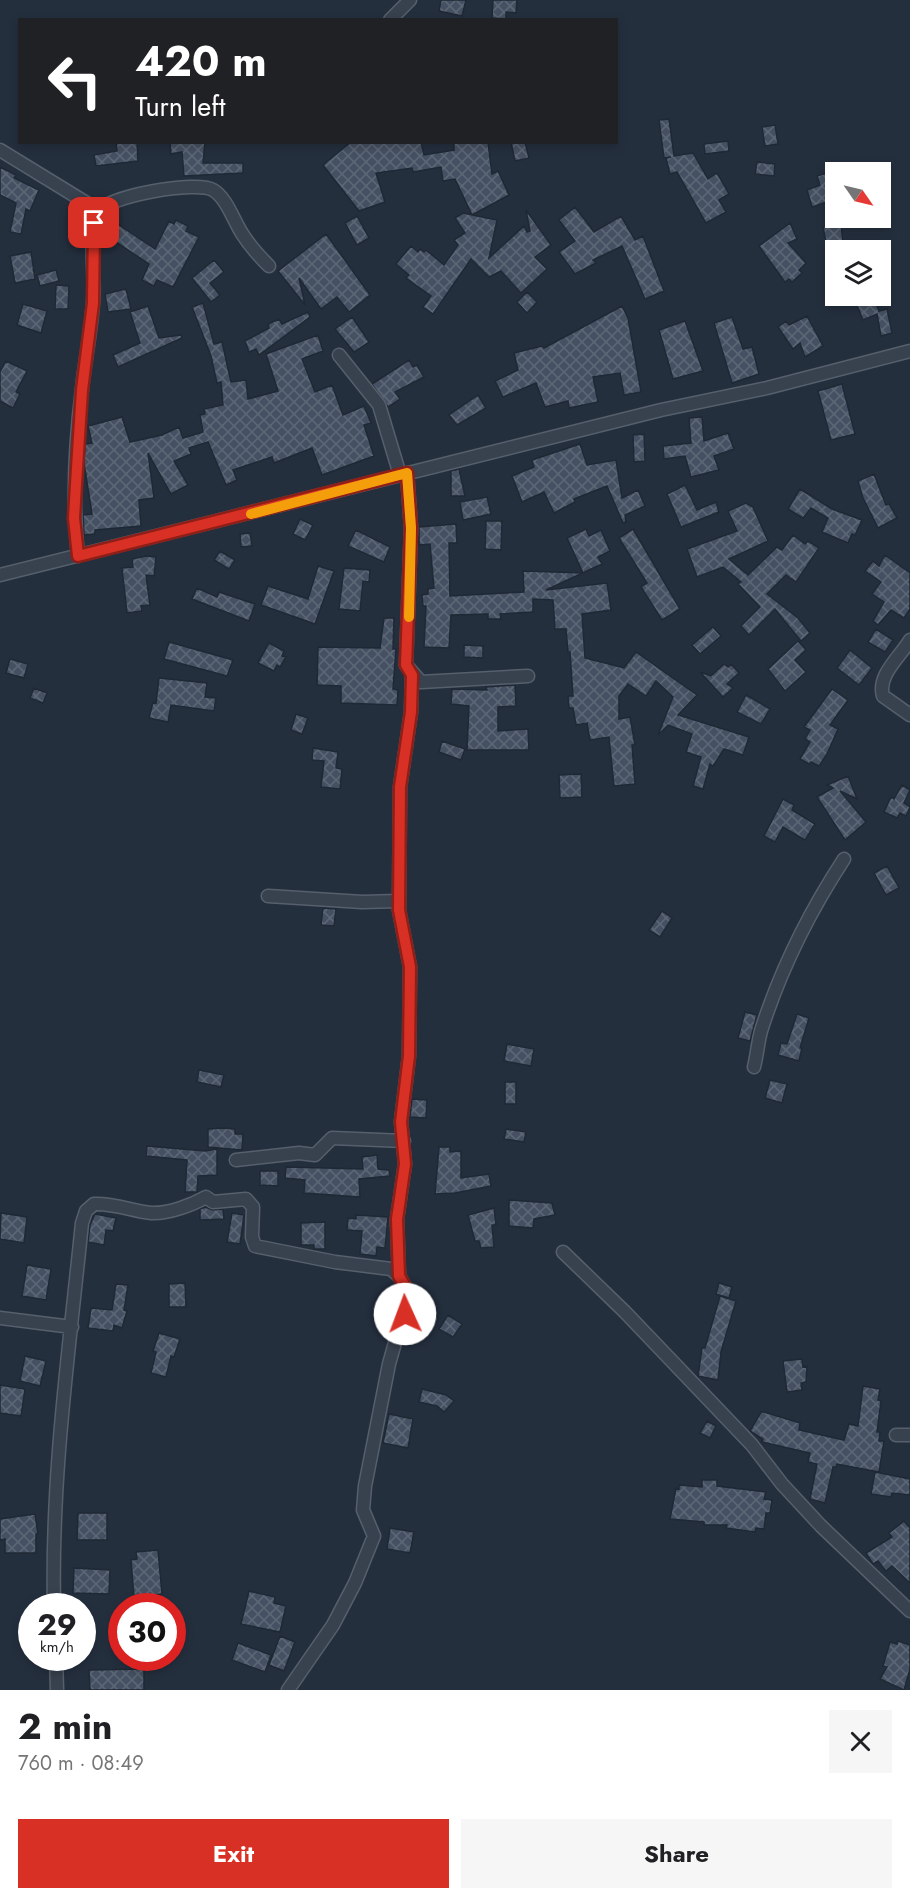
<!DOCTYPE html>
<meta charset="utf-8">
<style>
:root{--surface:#fff;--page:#f6f6f6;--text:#202124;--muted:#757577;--accent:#d93025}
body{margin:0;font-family:Jost,sans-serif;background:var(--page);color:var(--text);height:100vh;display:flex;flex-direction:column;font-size:22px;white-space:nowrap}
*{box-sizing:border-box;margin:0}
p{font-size:20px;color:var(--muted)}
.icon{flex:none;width:33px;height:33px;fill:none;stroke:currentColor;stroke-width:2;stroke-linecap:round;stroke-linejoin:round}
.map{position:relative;height:1690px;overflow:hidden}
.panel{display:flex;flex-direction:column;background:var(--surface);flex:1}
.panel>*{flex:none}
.hud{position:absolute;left:18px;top:18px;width:600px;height:126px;border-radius:0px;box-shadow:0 3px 9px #0003;background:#202124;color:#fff;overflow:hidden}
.needle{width:39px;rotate:124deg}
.tools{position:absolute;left:825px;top:162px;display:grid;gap:12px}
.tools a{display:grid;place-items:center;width:66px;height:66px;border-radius:0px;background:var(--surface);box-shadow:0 3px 9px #0003;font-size:30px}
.speed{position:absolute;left:18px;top:1593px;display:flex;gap:12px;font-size:30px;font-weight:700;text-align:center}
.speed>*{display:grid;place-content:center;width:78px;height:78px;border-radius:50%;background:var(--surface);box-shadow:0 3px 9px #0003;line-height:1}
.speed small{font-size:15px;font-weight:400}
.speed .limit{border:9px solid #d22;background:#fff;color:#111}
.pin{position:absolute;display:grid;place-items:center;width:51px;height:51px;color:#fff;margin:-26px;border-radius:12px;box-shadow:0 3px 9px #0006}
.me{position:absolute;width:66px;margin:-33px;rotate:358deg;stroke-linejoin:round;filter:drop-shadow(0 0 4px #0008)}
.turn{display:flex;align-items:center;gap:21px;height:126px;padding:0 18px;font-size:27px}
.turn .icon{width:78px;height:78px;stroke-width:2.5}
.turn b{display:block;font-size:42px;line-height:51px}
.round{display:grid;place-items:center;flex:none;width:63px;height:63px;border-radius:0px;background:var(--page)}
.head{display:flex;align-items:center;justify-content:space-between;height:102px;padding:0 18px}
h1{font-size:36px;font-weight:700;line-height:45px}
.cta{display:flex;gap:12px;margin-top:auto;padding:12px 18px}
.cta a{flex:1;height:69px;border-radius:0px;background:var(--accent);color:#fff;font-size:24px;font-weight:700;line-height:69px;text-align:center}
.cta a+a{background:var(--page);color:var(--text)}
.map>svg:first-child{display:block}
</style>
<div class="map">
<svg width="910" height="1690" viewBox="0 0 910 1690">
<defs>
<pattern id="building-cross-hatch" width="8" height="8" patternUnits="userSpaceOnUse" patternTransform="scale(1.5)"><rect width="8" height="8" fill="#455162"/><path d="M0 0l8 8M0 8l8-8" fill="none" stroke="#5d6877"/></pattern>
</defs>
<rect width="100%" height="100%" fill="#242f3e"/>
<!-- building -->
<path fill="url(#building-cross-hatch)" stroke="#1f2835" stroke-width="1.5" d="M441,0H466L462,16L439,11Z
M493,0H517L516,13L506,12V19L492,18Z
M669,119L674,156L693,153L708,179L717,173L729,194L719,200L726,212L706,223L677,172L670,174L666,158L671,157L664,158L659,120Z
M775,125L778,144L765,146L762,127Z
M728,141L729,151L705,154L704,144Z
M116,142H137L138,161L96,166L94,155L117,151Z
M170,142H205L203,163H243V173L184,176L182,152L171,154Z
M351,142H421L424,155L454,150V142H488L492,174L498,171L509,195L472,215L497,220L489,258L524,226L527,232L530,231L526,210L551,245L535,257L547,269L521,293L501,271L489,277L471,259L433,314L423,307L431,296L406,278L409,275L396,264L411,246L418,252L420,249L424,252L426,250L444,265L458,245L454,240L465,233L455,218L463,213L472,215L455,179L443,181L441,167L413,172L412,168L376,173L385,202L359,211L323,165Z
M511,142H525L529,158L515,161Z
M757,162L775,164L774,176L755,174Z
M0,167L16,175L14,178L39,190L30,211L26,209L21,234L10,232L16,203L0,195Z
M836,170V199L812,207L807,190L820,185L817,176Z
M575,207L594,232L621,216L635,240L643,236L664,291L645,299L622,246L593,260L596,263L575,274L559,252L575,241L559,220Z
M357,216L369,238L357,245L345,223Z
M110,219L155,249L169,221L174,224L176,220L188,226L186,231L199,237L173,287L157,280L154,286L142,280L149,264L101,232Z
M790,223L797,239L788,243L806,263L799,270L802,273L792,282L789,279L785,282L759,246Z
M841,223L843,244L827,247L823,227Z
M326,234L370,295L349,312L337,297L321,309L299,278L305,305L278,271Z
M31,252L35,279L15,283L10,256Z
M214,260L224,272L210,283L220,295L211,302L192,278Z
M56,270L59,281L40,286L37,275Z
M56,285L69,286L68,309H55Z
M126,289L131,309L108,312L105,294Z
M527,292L537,302L527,313L517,302Z
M853,296H873L879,311L887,309L892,333L881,336L877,314L863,320Z
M203,303L214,344L222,342L231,382L246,380L248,399L278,391L266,354L318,335L323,351L302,359L315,392L332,385L343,415L364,406L371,423L364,425L374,456L322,475L312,448L274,463L272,457L233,470L237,480L226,485L208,442L189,448L191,454L174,461L188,485L171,494L148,453L154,498L139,500L141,526L95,530V534L84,535L83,515L92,514L84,463L85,444L92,443L88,426L122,417L130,442L162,435L179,427L183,438L203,432L200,415L205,414L204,409L223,405L221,382L217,383L211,356L192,307Z
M23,304L47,311L41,333L17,325Z
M148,306L159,338L181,335L182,338L118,367L113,355L140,343L130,312Z
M622,306L628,318L641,392L624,395L620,373L593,377L598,402L569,408L568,401L545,407L536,383L503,397L495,381L518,370L514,353L542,346L544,348Z
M308,312L310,317L259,355L256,349L249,352L245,341L269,328L268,324L279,319L282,324Z
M807,316L823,346L805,357L800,343L793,349L778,327L786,321L789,325Z
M352,317L369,342L354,352L335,329Z
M732,317L743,349L752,347L759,374L732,383L714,323Z
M685,321L703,371L673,379L659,330Z
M409,360L413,367L417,365L424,377L395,392L400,399L388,407L372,384Z
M6,361L27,371L16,392L20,394L13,408L0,401V372Z
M842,384L855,434L831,440L818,391Z
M478,395L486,408L457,425L449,415Z
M702,417L704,441L728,433L734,449L714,456L719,470L691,477L685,456L664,459L663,446L691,443L689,418Z
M644,434L645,461L634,462L633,435Z
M580,444L587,465L616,460L622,498L638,490L645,506L625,515L626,522L623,523L607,486L574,499L575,502L554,513L544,492L522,502L512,476L534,467L532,460Z
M459,469L465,496H451V471Z
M874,474L886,505L889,504L897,518L878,528L863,498L858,481Z
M685,485L697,510L716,502L719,512L681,527L667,494Z
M800,489L832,509L862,520L855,535L852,534L848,543L822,532L828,518L811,508L803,518L788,509Z
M487,497L491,514L463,520L460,502Z
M746,503L753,507L768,541L729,559L748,575L777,547L782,550L793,535L805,544L808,541L819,548L796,582L786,575L767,594L798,618L810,633L801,641L775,609L749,635L741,626L760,607L738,584L741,582L723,567L697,577L687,549L737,531L728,511Z
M300,519L313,525L305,540L293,534Z
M486,521H502L501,550L485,549Z
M456,524L457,543H449L450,596L524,592L523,571L583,573L567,538L586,529L589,536L601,530L610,551L598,557L602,564L546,590L607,583L611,610L582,614L585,658L624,668L636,652L697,695L678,715L749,737L743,755L724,749L713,766L710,764L703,789L693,786L701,757L686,752L692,734L668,725L658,735L673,697L656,681L646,696L628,684L619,696V719L630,717L635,745H632L635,784L614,786L609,737L590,740L587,723L576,725L573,708H569L568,696H573L570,652H568L566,629H555L553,600L533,599V612L500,614L501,619H488V614L451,615L449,648L424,647L426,606H423L422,595L428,594V589L434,588L430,544L419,545V527Z
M633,529L680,609L662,620L641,587L647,583L619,538Z
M356,530L390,547L384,562L348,546Z
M250,533L252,546L241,547L240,534Z
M220,551L235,560L229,569L214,560Z
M885,555L910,573V609L904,618L891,610L878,625L873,621L884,602L872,594L881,582L865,571L873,561L879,566Z
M146,556L156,557L154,576L146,575L150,605L141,606L142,611L127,613L122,568L133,567L132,559Z
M318,566L334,571L315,624L261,605L268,586L308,599Z
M344,568L370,570L369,582L363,581L360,611L339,609Z
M197,588L217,597L219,592L255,604L249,621L192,599Z
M384,618H394L393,649H396L393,689L398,690L397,705L341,703V686L317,685L318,647L380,648Z
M713,627L721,636L700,654L692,645Z
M876,629L893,640L885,652L868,642Z
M798,641L806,650L795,660L806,672L785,691L768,669Z
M169,642L233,660L227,676L164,659Z
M269,643L284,651L282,656L286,657L280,667L277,665L274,671L258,663Z
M464,645L483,646V658L464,657Z
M850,650L872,668L859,685L837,668Z
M10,659L28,664L24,678L6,673Z
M724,664L728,667L731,664L739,673L727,684L733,688L723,697L700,672L711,676Z
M159,678L207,683L205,697L216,698L214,711L171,705L168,722L149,718L153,702L156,703Z
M515,685L516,706L498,707V731L528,729L529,750H467L469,706L451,704L452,689L487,690L486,687Z
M34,688L47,693L43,703L30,698Z
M832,689L848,700L830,725L838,729L827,754L819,766L811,762L809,764L800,759L810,742L805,739L810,730L804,727Z
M746,695L770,709L761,724L737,712Z
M296,714L308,718L302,734L291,730Z
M442,741L465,749L461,760L439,752Z
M313,748L338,752L336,768L342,769L340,789L321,787L324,761L312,760Z
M581,774L582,797L560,798L559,775Z
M848,776L857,799L840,791L866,822L845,840L817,797L833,788L827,785Z
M902,785L910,790L904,803L910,807L906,816L900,813L897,818L884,812L891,797L894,799Z
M783,799L794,805L792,810L815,824L805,840L783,827L775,842L764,836Z
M887,866L899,888L886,895L874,873Z
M323,908L336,909L334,926L321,925Z
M662,911L672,918L660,937L649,930Z
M745,1012L757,1015L750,1041L738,1038Z
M797,1014L809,1018L800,1048H802L799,1061L778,1055L781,1043L787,1044Z
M507,1044L534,1049L531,1066L504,1061Z
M199,1070L224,1075L221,1087L197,1082Z
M770,1080L787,1084L782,1103L765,1098Z
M505,1082H516V1104H505Z
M412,1099L427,1100L426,1118L410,1117Z
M223,1128L235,1129V1134H243L242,1150L208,1147V1129Z
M506,1129L526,1132L524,1142L504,1139Z
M147,1146L205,1151L217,1149V1175L198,1176L197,1192H185L187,1160L146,1156Z
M439,1147H450V1152L461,1151V1178L489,1174L491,1186L455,1193L435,1194Z
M377,1155L378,1169L389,1170L390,1176L359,1179L360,1197L304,1193L305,1180L285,1178L286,1167L363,1169L362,1157Z
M260,1171H278V1186L260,1185Z
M509,1200L552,1203L555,1215L534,1219L533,1228L509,1226Z
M205,1207L213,1210L223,1209L224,1219L200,1220V1209Z
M494,1208L496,1225H492L494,1247L481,1248L479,1241H475L468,1215Z
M1,1213L27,1217L24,1243L0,1239Z
M232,1213L244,1215L240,1244L227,1242Z
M95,1214L116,1218L113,1231L106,1230L104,1245L88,1242L90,1225Z
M356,1215L388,1217L385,1248L377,1247L376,1256L360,1254L362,1231L347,1230L348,1218L356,1219Z
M325,1222V1249H314V1245H301V1223Z
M27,1265L51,1269L46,1300L22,1296Z
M185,1283L186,1307H169V1284Z
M719,1283L732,1287L729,1298L716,1294Z
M116,1284L128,1285L124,1310L127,1311L122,1328L114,1325L113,1331L88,1328L91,1308L112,1310Z
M720,1296L736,1301L721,1352L718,1380L698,1376L702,1348H705Z
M448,1315L462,1324L453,1337L439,1329Z
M159,1333L180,1339L174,1357L171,1356L166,1377L151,1373L156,1352L153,1351Z
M25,1356L46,1361L40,1386L20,1381Z
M802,1359L803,1367L807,1366L806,1382L801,1383L802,1390L787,1392L783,1361Z
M0,1385L25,1389L21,1416L0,1413Z
M863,1386L880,1389L878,1400L881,1401L877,1432H880L879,1441H884L879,1472L837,1464L836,1467H833L825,1503L810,1499L817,1464L808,1462L810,1453L762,1442L763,1439L750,1431L761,1412H764L800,1423L799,1430L844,1440L849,1424L858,1426Z
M422,1389L446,1395L454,1401L444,1412L437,1406L419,1402Z
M389,1414L413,1419L408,1448L383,1443Z
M707,1421L716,1426L710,1438L700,1433Z
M875,1472L910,1479V1495L892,1493L891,1497L871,1494Z
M702,1480H717V1486L766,1492L764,1499L772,1500L770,1513H766L764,1529L756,1528L755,1532L726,1528L727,1525H704V1522L670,1519L676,1488L679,1489V1485L702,1487Z
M78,1513H107V1540H77Z
M35,1514L38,1534H36V1553H5V1539L0,1540V1519Z
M904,1521L910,1528V1583L892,1566L886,1571L878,1561L873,1564L866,1553L892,1537L889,1533Z
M390,1528L414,1532L410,1553L387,1549Z
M158,1550L162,1594L134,1597L131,1560L137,1559L136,1552Z
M74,1568L110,1570L109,1594L73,1593Z
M249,1591L275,1597L274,1603L286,1606L280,1632L241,1624Z
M280,1636L295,1642L284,1671L269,1665Z
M898,1641L910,1645V1669L904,1690L880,1679L887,1667L883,1666L890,1642L897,1644Z
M238,1643L271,1655L265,1672L232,1660Z
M144,1669V1690H90L89,1670Z"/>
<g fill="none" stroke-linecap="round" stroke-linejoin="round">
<defs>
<path id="street" d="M390,20L410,0
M0,150L98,210
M339,355L379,405L400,475
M407,473L411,528L406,665L421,682L528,676
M78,556C72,501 75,444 82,389C85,360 91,332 93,303C96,277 88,236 97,213C105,196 198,180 213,190C227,198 234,222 243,235C250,246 259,256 269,266
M0,575L661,410L767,388L910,351
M910,640C900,657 877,675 883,696L910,715
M268,896L362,902L399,901
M754,1067C757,1055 758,1042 761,1031C780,971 810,911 844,859
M236,1160L299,1153L315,1155L332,1138L404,1141
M563,1252L625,1312L752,1445L782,1484L821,1526L910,1611
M399,1276L397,1219L405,1164L401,1122L409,1056L410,967L399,910L400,787L411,712L412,675
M0,1318L72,1327
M896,1435H910
M54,1606C51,1478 69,1351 82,1223L86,1211L94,1204C114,1203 132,1211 151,1213C168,1214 192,1205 206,1197L213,1202L246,1199L253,1207L252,1237L255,1246L335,1262L391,1269L399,1276L409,1293L389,1364L365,1486L363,1510L374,1536L355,1583L333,1625L288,1690
M56,1658L57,1690"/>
</defs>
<!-- street casing -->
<use href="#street" stroke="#565f6c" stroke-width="15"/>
<!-- street -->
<use href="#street" stroke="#38414e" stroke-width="12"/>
</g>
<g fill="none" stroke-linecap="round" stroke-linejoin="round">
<defs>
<path id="route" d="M94,223L93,303L82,390L76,484L74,518L78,556L407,473L411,528L406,665L412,675L411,712L400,787L399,910L410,967L409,1056L401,1122L405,1164L397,1219L399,1276L409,1293L405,1314"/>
</defs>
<!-- route casing -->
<use href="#route" stroke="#8d1f18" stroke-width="15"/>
<!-- route -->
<use href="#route" stroke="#d93025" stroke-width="10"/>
<!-- slow -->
<path stroke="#f59e0b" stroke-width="10" d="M251,514L407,473L411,528L409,617"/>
</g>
</svg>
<div class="tools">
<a><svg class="needle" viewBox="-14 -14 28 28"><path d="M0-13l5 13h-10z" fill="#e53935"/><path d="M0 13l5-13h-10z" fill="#757577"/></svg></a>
<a><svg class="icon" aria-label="layers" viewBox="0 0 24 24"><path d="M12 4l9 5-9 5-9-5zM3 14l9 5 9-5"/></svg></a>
</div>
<div class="speed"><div>29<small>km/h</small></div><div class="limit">30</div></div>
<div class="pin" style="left:94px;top:223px;background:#d93025"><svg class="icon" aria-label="arrive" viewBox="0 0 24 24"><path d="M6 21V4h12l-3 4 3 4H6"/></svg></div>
<svg class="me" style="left:405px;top:1314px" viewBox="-20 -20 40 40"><circle r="19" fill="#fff"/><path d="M0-13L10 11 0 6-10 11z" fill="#d93025"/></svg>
<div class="hud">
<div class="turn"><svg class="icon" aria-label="left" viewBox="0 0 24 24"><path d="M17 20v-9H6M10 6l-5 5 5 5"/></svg><div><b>420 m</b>Turn left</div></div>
</div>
</div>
<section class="panel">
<div class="head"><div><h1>2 min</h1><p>760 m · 08:49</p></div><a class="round"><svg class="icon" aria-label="close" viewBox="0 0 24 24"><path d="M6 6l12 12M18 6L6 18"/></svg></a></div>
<div class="cta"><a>Exit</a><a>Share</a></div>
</section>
